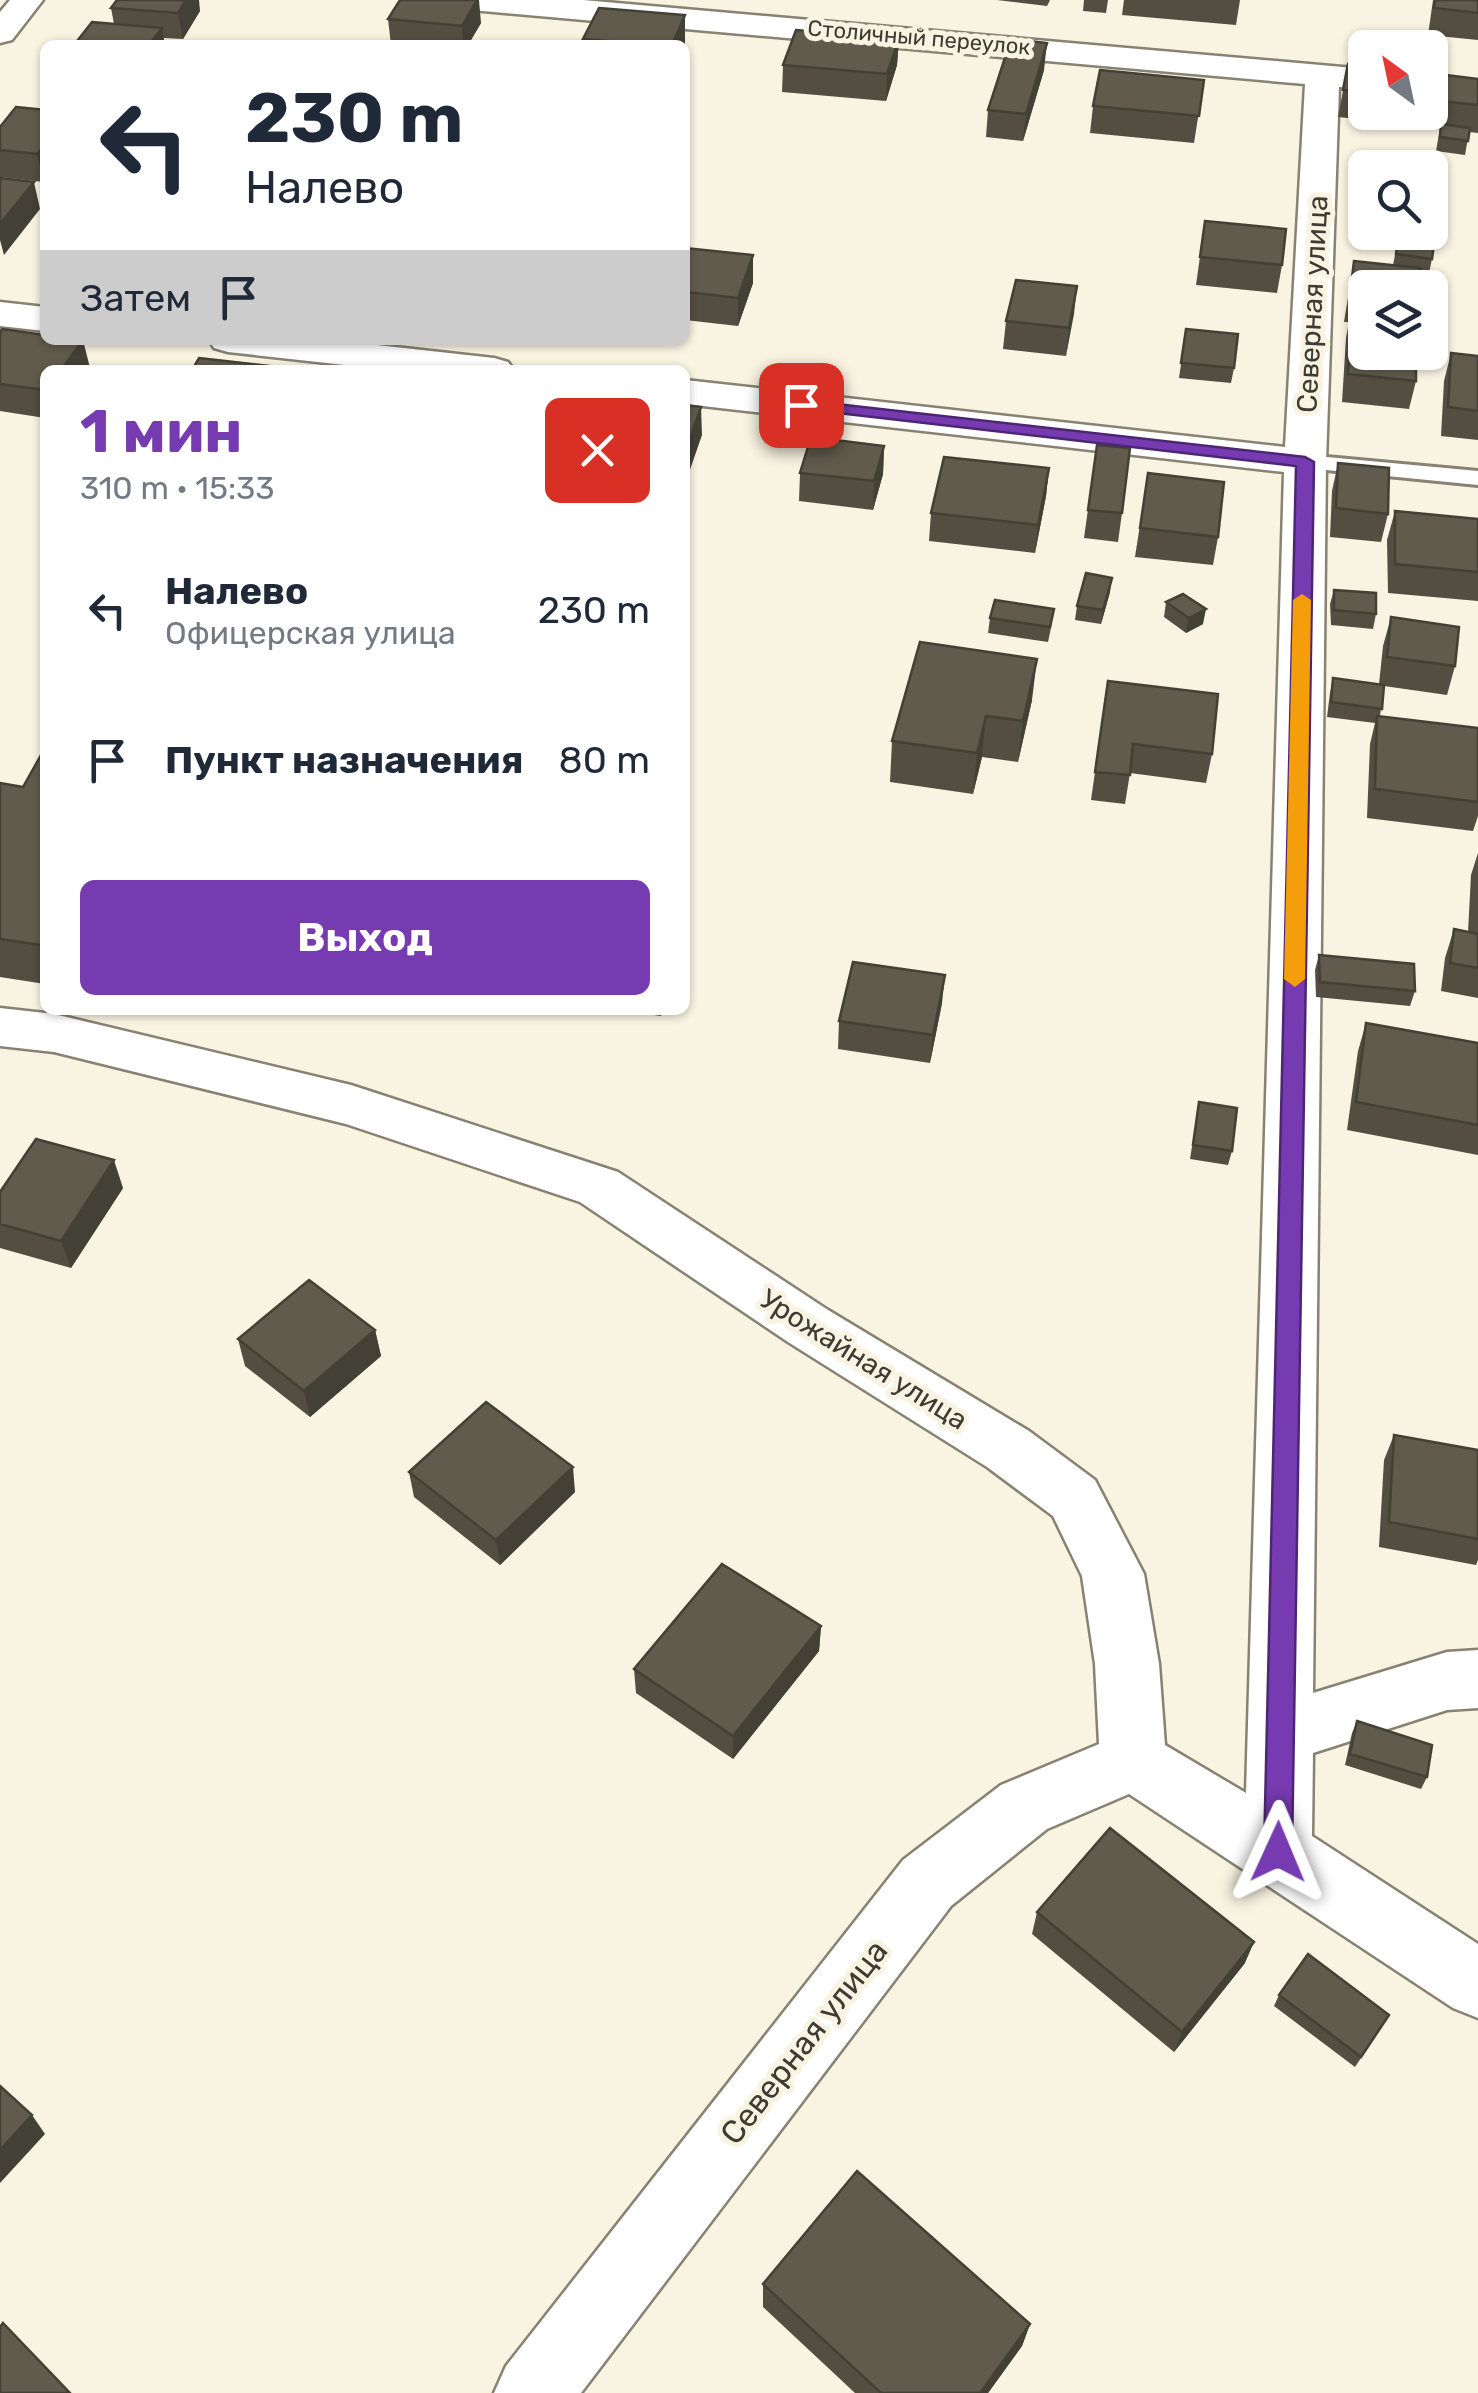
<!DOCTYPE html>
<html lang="ru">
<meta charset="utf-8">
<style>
:root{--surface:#fff;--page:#f2f2f3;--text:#1f2937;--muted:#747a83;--accent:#773bb1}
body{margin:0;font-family:Rubik,sans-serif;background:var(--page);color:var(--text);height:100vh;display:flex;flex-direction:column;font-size:38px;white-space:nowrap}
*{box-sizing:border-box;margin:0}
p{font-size:32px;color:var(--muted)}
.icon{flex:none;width:55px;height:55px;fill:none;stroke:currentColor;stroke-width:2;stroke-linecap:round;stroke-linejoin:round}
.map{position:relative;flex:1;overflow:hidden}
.drawer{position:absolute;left:40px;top:365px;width:650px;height:650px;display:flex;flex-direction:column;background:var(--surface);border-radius:15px;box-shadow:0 2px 8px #0004}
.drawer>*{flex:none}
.banner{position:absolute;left:40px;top:40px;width:650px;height:305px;border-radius:15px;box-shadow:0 2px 8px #0004;background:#fff;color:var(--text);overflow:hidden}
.needle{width:65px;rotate:327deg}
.fabs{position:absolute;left:1348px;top:30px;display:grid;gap:20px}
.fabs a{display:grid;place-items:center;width:100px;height:100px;border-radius:15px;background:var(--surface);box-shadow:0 2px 8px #0004;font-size:50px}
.pin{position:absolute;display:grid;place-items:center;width:85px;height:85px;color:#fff;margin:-42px;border-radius:20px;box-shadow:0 5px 15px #0006}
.me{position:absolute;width:110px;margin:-55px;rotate:1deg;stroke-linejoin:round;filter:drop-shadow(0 0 8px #0008)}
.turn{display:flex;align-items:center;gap:35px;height:210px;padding:0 40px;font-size:45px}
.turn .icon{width:130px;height:130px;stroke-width:2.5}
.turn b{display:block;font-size:70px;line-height:85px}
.then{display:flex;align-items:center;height:95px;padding:0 40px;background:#0003;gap:20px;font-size:38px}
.round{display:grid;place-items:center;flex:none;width:105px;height:105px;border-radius:15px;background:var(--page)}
.headline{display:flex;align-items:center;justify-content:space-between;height:170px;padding:0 40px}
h1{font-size:60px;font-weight:700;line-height:75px;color:var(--accent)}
.action{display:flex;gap:20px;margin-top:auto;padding:20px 40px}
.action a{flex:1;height:115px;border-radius:15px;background:var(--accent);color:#fff;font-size:40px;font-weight:700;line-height:115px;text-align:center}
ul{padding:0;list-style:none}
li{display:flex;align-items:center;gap:30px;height:150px;padding:0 40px}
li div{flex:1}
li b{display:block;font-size:38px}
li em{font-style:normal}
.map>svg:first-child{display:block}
</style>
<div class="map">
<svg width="1478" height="2393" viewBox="0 0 1478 2393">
<rect width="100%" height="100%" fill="#f9f3e1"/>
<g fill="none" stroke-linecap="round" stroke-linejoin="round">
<defs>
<path id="service" d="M1305,455L1478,471V485L1296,467L1293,462Z"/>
<path id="minor" d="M10,0H43L12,40L0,43V12Z
M456,0H583L1365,69V89L1339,87L1326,462L1313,1693L1447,1652L1478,1650V1708L1447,1710L1313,1753L1312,1836L1478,1944V2018L1453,2008L1129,1794L1047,1829L951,1906L581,2393H494L506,2366L903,1860L1001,1785L1099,1744L1095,1664L1082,1576L1053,1516L987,1467L788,1342L580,1202L346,1124L54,1052L0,1046V1008L54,1014L351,1085L618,1172L828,1310L1029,1431L1095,1480L1144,1574L1159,1664L1165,1745L1246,1793L1284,472L685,404V380L1285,447L1305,84L472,10Z
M0,302L45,307V331L0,326Z
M209,340H332L494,358L508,362L514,370H390L228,352L214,348Z"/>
</defs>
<!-- service casing -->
<use href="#service" stroke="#878272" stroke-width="6"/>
<!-- minor casing -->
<use href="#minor" stroke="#878272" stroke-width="5"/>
<!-- service -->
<use href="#service" fill="#fff" fill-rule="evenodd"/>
<!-- minor -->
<use href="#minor" fill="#fff" fill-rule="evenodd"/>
</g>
<!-- wall -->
<path fill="#534e41" d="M997,0H1050L1047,6Z
M1084,0H1108L1106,13L1083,11Z
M1124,0H1240L1236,25L1122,15Z
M1433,0H1478V40L1428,35Z
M111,8L200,11L183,39L163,38L165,45H74L114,24Z
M685,15V45H584L583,39Z
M388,19L481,23L468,45H391Z
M899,39L897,65L886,101L782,92L783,65Z
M1348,64L1365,66V112H1430V73L1478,79V133L1469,132L1465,155L1436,151L1440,128L1338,117Z
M1044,70L1023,141L986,137L988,110Z
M1204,80L1194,143L1090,133L1093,106Z
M45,110L44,182L0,177V127Z
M1205,221L1282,265L1277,293L1196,285Z
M1398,240L1432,259L1429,273L1419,272L1365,288V352L1416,381L1409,409L1342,402L1346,338L1349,322H1344L1354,261L1393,265Z
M685,248L753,255V283L738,326L685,320Z
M1077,286L1066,356L1003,349L1006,321Z
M1186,329L1234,368L1231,383L1179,378Z
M0,332L90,368L45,370V418L0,411Z
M1451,353L1478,356V440L1441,436L1444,381Z
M1097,445L1122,513L1118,542L1084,538Z
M884,446L883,474L873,510L799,501L800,473Z
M1338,463L1388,514L1381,542L1330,537L1332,491Z
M1049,468L1046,496L1035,553L929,541L931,513Z
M1148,473L1218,537L1213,565L1135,557Z
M1395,511L1478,519V601L1388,593L1387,540Z
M1334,590L1376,614L1373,629L1331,625L1330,604Z
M1110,592L1101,624L1075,620L1077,606Z
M1166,602L1203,624L1186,633L1164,617Z
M1391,617L1455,666L1447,695L1384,686L1380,716L1478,728V816L1473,831L1367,818L1370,744L1375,723L1327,717L1330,693L1333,678L1379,684L1383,646Z
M990,618L1052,623L1048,642L988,633Z
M1108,681L1212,754L1206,783L1130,773L1125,804L1091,800Z
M1032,700L1018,762L982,757L973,794L890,782L892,741Z
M45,748V984L0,977V783L23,787Z
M1478,853V998L1441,991L1445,958L1454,929L1468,932L1471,875Z
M1319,955L1415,991L1410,1006L1316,997L1315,970Z
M942,1003L930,1063L838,1049L839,1021Z
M619,1010H662L661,1016Z
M1366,1023L1478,1043V1155L1347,1130L1358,1051Z
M1199,1102L1232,1151L1228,1165L1190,1159Z
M123,1188L71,1268L0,1248V1192Z
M375,1330L381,1356L310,1417L245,1366L238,1339Z
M1394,1435L1478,1450V1560L1476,1565L1379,1547L1384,1460Z
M409,1472L575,1492L500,1565L414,1497Z
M821,1626L819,1651L733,1759L636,1693L634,1669Z
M1357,1721L1427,1777L1421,1789L1345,1765L1352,1733Z
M1037,1912L1245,1963L1174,2052L1032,1934Z
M1279,1995L1383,2025L1355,2067L1274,2006Z
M763,2284L1030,2324L1022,2346L988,2393H855L763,2307Z"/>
<!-- shaded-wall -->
<path fill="#434035" d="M186,0H199L200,11L183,39L178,13Z
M477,0H479L481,23L468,45H463L462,26Z
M685,15V45H672Z
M162,28L165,45H149Z
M899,39L897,65L886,101L887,74Z
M1047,43L1044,70L1023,141L1026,114Z
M45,145V180L44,182L37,154Z
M34,182L40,209L4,255L0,240V224Z
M753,255V283L738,326V298Z
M1077,286L1074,314L1066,356L1069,328Z
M83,340L90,368L89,370H61Z
M701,407L702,435L685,484V454Z
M884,446L883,474L873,510L874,481Z
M1049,468L1046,496L1035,553L1038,525Z
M1112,578L1110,592L1101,624L1103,610Z
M1206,609L1203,624L1186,633L1189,618Z
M1037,659L1032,700L1018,762L1023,721Z
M986,716L982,757L973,794L977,753Z
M45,937V958L41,945Z
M945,975L942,1003L930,1063L933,1035Z
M114,1160L123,1188L71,1268L61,1241Z
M375,1330L381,1356L310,1417L304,1391Z
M573,1467L575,1492L500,1565L496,1540Z
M821,1626L819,1651L733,1759V1736Z
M1254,1942L1245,1963L1174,2052L1182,2032Z
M32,2115L45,2134L0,2183V2150Z
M1030,2324L1022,2346L988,2393H980Z"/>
<!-- building -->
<path fill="#605b4c" stroke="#434035" stroke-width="2.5" d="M117,0H186L178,13L111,8Z
M400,0H477L462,26L388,19Z
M1435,0H1478V13L1434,8Z
M599,8L685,15L672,45H655L583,39Z
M92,22L162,28L149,45H74Z
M796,30L899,39L887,74L783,65Z
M1011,39L1047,43L1026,114L988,110Z
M1348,64L1365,66V92L1343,90Z
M1100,70L1204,80L1199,116L1093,106Z
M1430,73L1478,79V105L1430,100Z
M16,107L45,110V145L37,154L0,150V127Z
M1441,124L1470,128L1468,141L1440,137Z
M0,178L34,182L0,224Z
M1205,221L1286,229L1282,265L1200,257Z
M1398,240L1434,244L1432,259L1396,254Z
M685,248L753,255L738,298L685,292Z
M1354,261L1420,268L1418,288H1365V296L1350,294Z
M1016,280L1077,286L1069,328L1006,321Z
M1352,310L1365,312V352H1416V381L1348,374Z
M2,329L45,335V340H83L61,370H45V390L0,384V332Z
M1186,329L1238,334L1234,368L1181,363Z
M1451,353L1478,356V411L1448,407Z
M199,358L288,368L287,370H192Z
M685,405L701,407L685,454Z
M811,437L884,446L874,481L800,473Z
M1097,445L1130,448L1122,513L1088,510Z
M944,457L1049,468L1038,525L931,513Z
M1338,463L1389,468L1388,514L1336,508Z
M1148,473L1224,482L1218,537L1140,528Z
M1395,511L1478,519V572L1395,564Z
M1086,573L1112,578L1103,610L1077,606Z
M1334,590L1376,593V614L1334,610Z
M1183,594L1206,609L1189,618L1166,602Z
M995,600L1054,609L1050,627L990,618Z
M1391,617L1459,627L1455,666L1387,657Z
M920,642L1037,659L1023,721L986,716L977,753L892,741Z
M1333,678L1384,685L1382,709L1331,702Z
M1108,681L1218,694L1212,754L1133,744L1130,775L1095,772Z
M1377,716L1478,728V802L1375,789Z
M45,748V937L41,945L0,939V783L23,787Z
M1454,929L1478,934V968L1450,963Z
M1319,955L1414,964L1415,991L1320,982Z
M853,962L945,975L933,1035L839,1021Z
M1366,1023L1478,1043V1125L1356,1102Z
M1199,1102L1237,1108L1232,1151L1193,1145Z
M36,1139L114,1160L61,1241L0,1224V1192Z
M309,1280L375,1330L304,1391L238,1339Z
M486,1402L573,1467L496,1540L409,1472Z
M1394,1435L1478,1450V1539L1389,1522Z
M722,1564L821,1626L733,1736L634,1669Z
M1357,1721L1432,1745L1427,1777L1350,1754Z
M1110,1828L1254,1942L1182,2032L1037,1912Z
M1308,1954L1389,2015L1361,2057L1279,1995Z
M0,2086L32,2115L0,2150Z
M857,2171L1030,2324L980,2393H881L763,2284Z
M3,2323L70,2393H0V2327Z"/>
<!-- route -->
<path fill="#773bb1" stroke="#4d2673" stroke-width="2.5" d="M801,400L1305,457L1314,462L1292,1852L1288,1861L1278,1865L1268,1861L1264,1852L1296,466L795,408L793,405Z"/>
<!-- slow -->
<path fill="#f59e0b" d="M1302,594L1311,600L1305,979L1295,987L1284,979L1293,600Z"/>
<g text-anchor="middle" stroke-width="10" stroke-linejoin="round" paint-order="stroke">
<!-- far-street labels -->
<g font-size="22" fill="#3d3b34" stroke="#f9f3e1">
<text transform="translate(919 37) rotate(5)" y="8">Столичный переулок</text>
</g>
<!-- street labels -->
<g font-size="28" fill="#3d3b34" stroke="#f9f3e1">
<text transform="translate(1312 304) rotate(-87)" y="10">Северная улица</text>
<text transform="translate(864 1359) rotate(32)" y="10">Урожайная улица</text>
</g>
<!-- near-street labels -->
<g font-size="32" fill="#3d3b34" stroke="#f9f3e1">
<text transform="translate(804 2042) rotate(-52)" y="11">Северная улица</text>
</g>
</g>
</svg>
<div class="fabs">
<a><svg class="needle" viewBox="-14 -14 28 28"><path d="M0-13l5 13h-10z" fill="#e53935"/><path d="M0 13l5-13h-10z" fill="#747a83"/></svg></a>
<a><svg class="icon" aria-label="search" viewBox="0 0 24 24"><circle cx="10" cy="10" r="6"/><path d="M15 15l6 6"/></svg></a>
<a><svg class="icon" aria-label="layers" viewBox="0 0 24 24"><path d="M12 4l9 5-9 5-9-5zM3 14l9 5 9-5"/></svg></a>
</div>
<div class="pin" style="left:801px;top:405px;background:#d93025"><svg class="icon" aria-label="arrive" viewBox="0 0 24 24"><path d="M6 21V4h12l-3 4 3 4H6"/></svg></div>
<svg class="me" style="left:1278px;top:1852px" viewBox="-20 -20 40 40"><path d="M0-17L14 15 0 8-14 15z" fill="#773bb1" stroke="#fff" stroke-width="4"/></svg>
<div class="banner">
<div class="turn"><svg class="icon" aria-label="left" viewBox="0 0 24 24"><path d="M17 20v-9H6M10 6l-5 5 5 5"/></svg><div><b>230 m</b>Налево</div></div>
<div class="then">Затем<svg class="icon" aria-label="arrive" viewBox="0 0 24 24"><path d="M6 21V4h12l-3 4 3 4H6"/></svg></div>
</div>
<section class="drawer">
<div class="headline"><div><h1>1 мин</h1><p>310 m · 15:33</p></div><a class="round" style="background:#d93025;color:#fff"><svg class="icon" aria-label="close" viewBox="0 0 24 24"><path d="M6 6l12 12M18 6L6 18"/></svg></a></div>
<ul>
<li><svg class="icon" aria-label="left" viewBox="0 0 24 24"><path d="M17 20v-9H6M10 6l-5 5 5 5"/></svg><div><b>Налево</b><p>Офицерская улица</p></div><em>230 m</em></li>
<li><svg class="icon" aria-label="arrive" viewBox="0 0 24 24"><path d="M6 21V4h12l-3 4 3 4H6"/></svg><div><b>Пункт назначения</b></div><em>80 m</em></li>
</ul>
<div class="action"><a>Выход</a></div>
</section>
</div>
